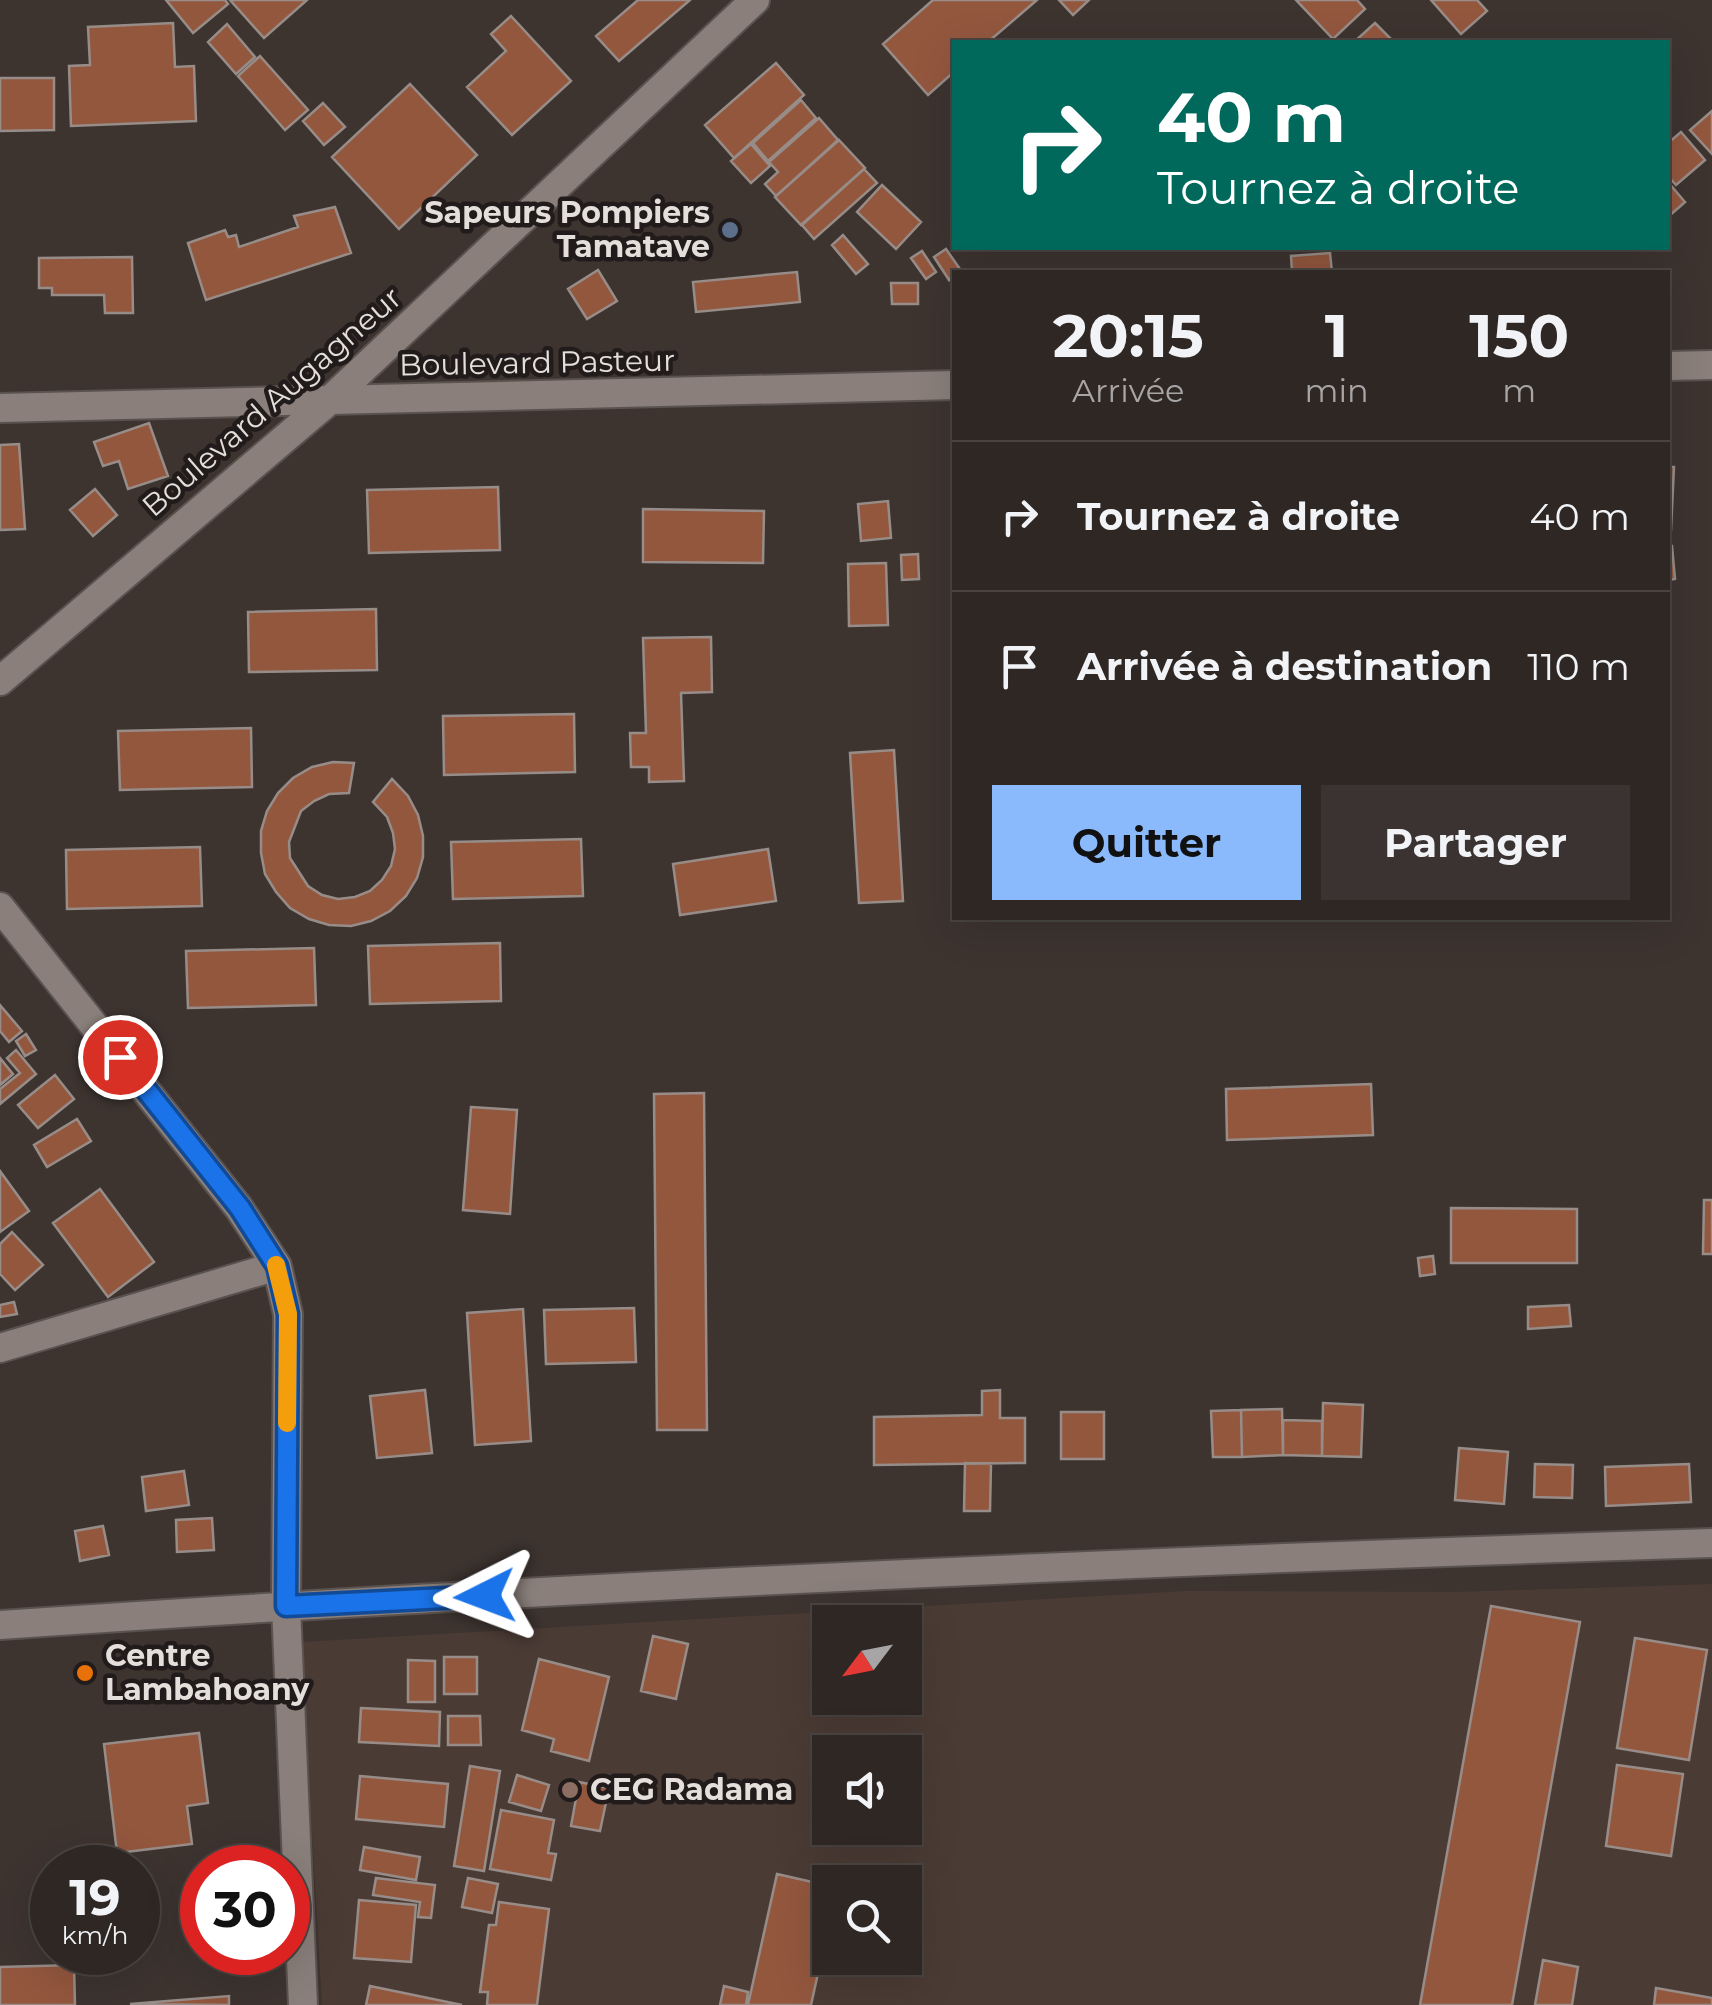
<!DOCTYPE html>
<html lang="fr">
<meta charset="utf-8">
<style>
:root{--surface:#2e2724;--page:#3a3331;--text:#f1f3f6;--muted:#a7a5a6;--line:#494441;--accent:#8abafc}
body{margin:0;font-family:Montserrat,sans-serif;background:var(--page);color:var(--text);height:100vh;display:flex;flex-direction:column;font-size:38px;white-space:nowrap}
*{box-sizing:border-box;margin:0}
p{font-size:32px;color:var(--muted)}
.icon{flex:none;width:55px;height:55px;fill:none;stroke:currentColor;stroke-width:2;stroke-linecap:round;stroke-linejoin:round}
.map{position:relative;flex:1;overflow:hidden}
.drawer{position:absolute;left:952px;top:270px;width:718px;height:650px;display:flex;flex-direction:column;background:var(--surface);border-radius:0px;box-shadow:0 10px 40px #0002,0 0 0 2px var(--line)}
.drawer>*{flex:none}
.guide{position:absolute;left:952px;top:40px;width:718px;height:210px;border-radius:0px;box-shadow:0 10px 40px #0002,0 0 0 2px var(--line);background:#00695c;color:#fff;overflow:hidden}
.needle{width:65px;rotate:238deg}
.buttons{position:absolute;left:812px;top:1605px;display:grid;gap:20px}
.buttons a{display:grid;place-items:center;width:110px;height:110px;border-radius:0px;background:var(--surface);box-shadow:0 10px 40px #0002,0 0 0 2px var(--line);font-size:50px}
.speed{position:absolute;left:30px;top:1845px;display:flex;gap:20px;font-size:50px;font-weight:700;text-align:center}
.speed>*{display:grid;place-content:center;width:130px;height:130px;border-radius:50%;background:var(--surface);box-shadow:0 10px 40px #0002,0 0 0 2px var(--line);line-height:1}
.speed small{font-size:25px;font-weight:400}
.speed .limit{border:15px solid #d22;background:#fff;color:#111}
.pin{position:absolute;display:grid;place-items:center;width:85px;height:85px;color:#fff;margin:-42px;border:5px solid #fff;border-radius:50%;box-shadow:0 2px 10px #0007}
.me{position:absolute;width:110px;margin:-55px;rotate:267deg;stroke-linejoin:round;filter:drop-shadow(0 0 8px #0008)}
.turn{display:flex;align-items:center;gap:35px;height:210px;padding:0 40px;font-size:45px}
.turn .icon{width:130px;height:130px;stroke-width:2.5}
.turn b{display:block;font-size:70px;line-height:85px}
.eta{display:flex;justify-content:space-evenly;align-items:center;height:170px;text-align:center}
.eta b{font-size:60px;font-weight:700;line-height:70px}
.action{display:flex;gap:20px;margin-top:auto;padding:20px 40px}
.action a{flex:1;height:115px;border-radius:0px;background:var(--accent);color:#111;font-size:40px;font-weight:700;line-height:115px;text-align:center}
.action a+a{background:var(--page);color:var(--text)}
ul{padding:0;list-style:none}
li{display:flex;align-items:center;gap:30px;height:150px;padding:0 40px;border-top:2px solid var(--line)}
li div{flex:1}
li b{display:block;font-size:38px}
li em{font-style:normal}
.map>svg:first-child{display:block}
</style>
<div class="map">
<svg width="1712" height="2005" viewBox="0 0 1712 2005">
<rect width="100%" height="100%" fill="#3d3430"/>
<!-- built -->
<path fill="#4b3b35" fill-rule="evenodd" d="M1712,1584V2005H322L301,1642L1185,1591L1456,1592ZM830,1622H905V1698H830ZM830,1752H905V1828H830ZM830,1882H905V1958H830Z"/>
<!-- building -->
<path fill="#93573e" stroke="#978c88" stroke-width="2.5" d="M166,0H225L228,4L193,33Z
M230,0H307L264,38Z
M638,0H690L619,61L596,36Z
M933,0H1037L988,42H955V71L928,95L883,44Z
M1059,0H1089L1073,15Z
M1296,0H1357L1365,9L1333,39Z
M1431,0H1477L1487,11L1461,34Z
M511,16L571,81L512,135L467,87L506,51L491,34Z
M173,23L175,67L194,66L196,121L71,126L69,66L90,65L88,27Z
M1375,23L1394,42H1354Z
M227,24L255,57L236,74L208,42Z
M260,56L308,110L285,130L238,76Z
M776,63L804,95L734,158L705,125Z
M0,78H54V130L0,131Z
M410,84L477,155L399,229L332,157Z
M801,100L816,118L768,161L753,143Z
M323,103L345,127L324,145L303,121Z
M1712,111V154L1690,130Z
M819,118L838,140L776,196L765,184L778,172L769,162Z
M1681,132L1705,160L1676,185L1668,176V143Z
M839,140L865,168L801,225L775,197Z
M751,144L770,166L751,183L731,161Z
M864,169L877,183L814,239L802,225Z
M1668,182L1685,202L1668,217Z
M882,185L921,222L896,249L857,212Z
M335,207L351,253L206,300L188,243L225,230L228,237L236,235L239,247L298,227L294,216Z
M843,235L868,264L856,274L832,245Z
M946,249L962,272H955L949,280L934,257Z
M922,251L936,272L926,279L911,258Z
M1330,253L1332,272H1292L1291,256Z
M132,257L133,313H105L104,295H52V288H39V258Z
M598,270L617,301L587,319L568,289Z
M797,272L800,302L696,312L693,282Z
M891,283H918V304H892Z
M149,423L168,476L128,489L119,461L103,466L94,442Z
M19,444L25,529L0,530V445Z
M1668,467H1674L1671,530H1668Z
M498,487L500,550L369,553L367,490Z
M95,489L117,515L93,536L70,510Z
M888,501L891,538L861,541L858,504Z
M643,509L764,511L763,563L643,562Z
M1672,546L1675,579L1668,580V547Z
M918,554L919,579L902,580L901,555Z
M886,563L888,625L849,626L848,564Z
M376,609L377,670L249,672L248,612Z
M711,637L712,692L681,693L684,781L649,782V767H631L630,733H646L643,638Z
M574,714L575,772L444,775L443,716Z
M251,728L252,787L120,790L118,731Z
M894,750L903,901L859,903L850,753Z
M333,762L354,763L349,793L329,794L314,801L301,811L289,842L290,858L308,886L322,895L338,899L355,897L370,891L382,880L391,866L395,849L393,833L387,817L373,802L392,779L408,796L418,815L423,836V857L417,878L406,896L390,911L371,921L351,926L329,925L309,919L290,908L276,892L265,874L261,853V831L267,811L278,793L293,778L312,767Z
M581,839L583,896L453,899L451,842Z
M200,847L202,906L67,909L66,850Z
M768,849L776,901L680,915L673,864Z
M500,943L501,1001L370,1004L368,946Z
M314,948L316,1005L188,1008L186,951Z
M0,1005L22,1031L9,1042L0,1031Z
M26,1034L36,1050L25,1056L16,1041Z
M16,1050L36,1074L0,1104V1089L20,1073L7,1058Z
M0,1058L13,1074L0,1085Z
M55,1075L74,1099L38,1128L18,1105Z
M1371,1084L1373,1135L1227,1140L1226,1089Z
M704,1093L707,1430H657L654,1094Z
M471,1107L517,1110L510,1214L463,1210Z
M77,1119L91,1141L47,1167L34,1145Z
M0,1171L29,1211L0,1232Z
M100,1189L154,1262L108,1297L53,1223Z
M1704,1200H1712V1254H1703Z
M1451,1208L1577,1209V1263H1451Z
M12,1232L43,1265L15,1290L0,1274V1244Z
M1433,1256L1435,1274L1420,1276L1418,1258Z
M14,1302L17,1314L0,1317V1305Z
M1569,1305L1571,1326L1528,1329V1307Z
M634,1308L636,1362L546,1364L544,1310Z
M523,1309L531,1441L475,1445L467,1313Z
M425,1390L432,1453L377,1458L370,1396Z
M1000,1390V1418H1025V1463L874,1465V1417L982,1415V1391Z
M1323,1403L1363,1405L1361,1457L1322,1456Z
M1282,1409L1283,1455L1242,1457L1241,1410Z
M1241,1410L1242,1457H1213L1211,1411Z
M1061,1412H1104V1459H1061Z
M1283,1420L1322,1421V1456L1283,1455Z
M1459,1448L1508,1452L1504,1504L1455,1500Z
M965,1463L991,1464L990,1511H964Z
M1535,1464L1573,1465L1572,1498L1534,1497Z
M1689,1464L1691,1502L1606,1506L1605,1467Z
M184,1471L189,1505L146,1511L142,1477Z
M212,1518L214,1550L177,1552L176,1520Z
M103,1526L109,1555L80,1561L75,1531Z
M1491,1606L1580,1622L1512,2005H1420Z
M653,1636L688,1644L676,1699L641,1691Z
M1635,1638L1707,1650L1689,1760L1617,1748Z
M444,1657H477V1694H444Z
M539,1659L609,1677L589,1761L551,1751L554,1739L522,1730Z
M408,1660L435,1661V1702H408Z
M361,1708L440,1712L439,1746L359,1742Z
M448,1716H480L481,1745H448Z
M199,1733L208,1803L187,1806L192,1844L117,1853L104,1744Z
M1617,1765L1683,1774L1671,1856L1606,1846Z
M470,1766L500,1771L484,1871L454,1866Z
M517,1775L549,1785L541,1811L509,1802Z
M360,1776L448,1784L444,1827L356,1819Z
M579,1782L609,1788L600,1831L571,1826Z
M501,1810L554,1820L548,1853L556,1854L551,1880L490,1869Z
M364,1847L420,1857L416,1880L360,1870Z
M777,1874L830,1886V1919L811,2005H748Z
M376,1878L435,1885L431,1918L418,1917L420,1902L373,1895Z
M468,1878L498,1884L492,1913L462,1907Z
M359,1900L416,1905L411,1962L354,1958Z
M499,1902L549,1909L537,2005H487L488,1992H480L489,1925H496Z
M1543,1960L1578,1967L1572,2005H1535Z
M74,1965L75,2005H0V1967Z
M370,1986L462,2005H366Z
M724,1986L748,1992L746,2005H720Z
M1656,1988L1712,1998V2005H1654Z
M229,1996V2005L130,2004Z"/>
<g fill="none" stroke-linecap="round" stroke-linejoin="round">
<defs>
<path id="minor" d="M0,408L330,400
M0,907L239,1208L277,1266L288,1314L286,1606L303,2005
M0,1348L277,1266
M0,1625C570,1586 1141,1561 1712,1543"/>
<path id="tertiary" d="M330,400L755,0"/>
<path id="secondary" d="M1668,366L1712,365
M0,681L330,400L955,385"/>
</defs>
<!-- minor casing -->
<use href="#minor" stroke="#5a524f" stroke-width="32"/>
<!-- tertiary casing -->
<use href="#tertiary" stroke="#5a524f" stroke-width="32"/>
<!-- secondary casing -->
<use href="#secondary" stroke="#5a524f" stroke-width="32"/>
<!-- minor -->
<use href="#minor" stroke="#8a7f7a" stroke-width="28"/>
<!-- tertiary -->
<use href="#tertiary" stroke="#8a7f7a" stroke-width="28"/>
<!-- secondary -->
<use href="#secondary" stroke="#8a7f7a" stroke-width="28"/>
</g>
<g fill="none" stroke-linecap="round" stroke-linejoin="round">
<defs>
<path id="route" d="M120,1057L240,1208L277,1266L288,1314L286,1606L485,1596"/>
</defs>
<!-- route casing -->
<use href="#route" stroke="#114b97" stroke-width="25"/>
<!-- route -->
<use href="#route" stroke="#1a73e8" stroke-width="18"/>
<!-- slow -->
<path stroke="#f59e0b" stroke-width="18" d="M276,1265L288,1314L287,1423"/>
</g>
<!-- markers -->
<circle fill="#5c6f8a" stroke="#211c1b" stroke-width="4" cx="730" cy="230" r="10"/>
<circle fill="#e8710a" stroke="#211c1b" stroke-width="4" cx="85" cy="1673" r="10"/>
<circle fill="#8d6e63" stroke="#211c1b" stroke-width="4" cx="570" cy="1790" r="10"/>
<g text-anchor="middle" stroke-width="9" stroke-linejoin="round" paint-order="stroke">
<!-- poi labels -->
<g font-size="30" font-weight="bold" fill="#e5dfdc" stroke="#211c1b" text-anchor="start">
<text x="710" y="223" text-anchor="end">Sapeurs Pompiers<tspan x="710" dy="34">Tamatave</tspan></text>
<text x="105" y="1666">Centre<tspan x="105" dy="34">Lambahoany</tspan></text>
<text x="590" y="1800">CEG Radama</text>
</g>
<!-- street labels -->
<g font-size="30" fill="#e5dfdc" stroke="#211c1b">
<text transform="translate(537 363) rotate(-1)" y="10">Boulevard Pasteur</text>
<text transform="translate(272 402) rotate(-41)" y="10">Boulevard Augagneur</text>
</g>
</g>
</svg>
<div class="buttons">
<a><svg class="needle" viewBox="-14 -14 28 28"><path d="M0-13l5 13h-10z" fill="#e53935"/><path d="M0 13l5-13h-10z" fill="#a7a5a6"/></svg></a>
<a><svg class="icon" aria-label="sound" viewBox="0 0 24 24"><path d="M4 9h4l5-4v14l-5-4H4zM17 9q2 3 0 6"/></svg></a>
<a><svg class="icon" aria-label="search" viewBox="0 0 24 24"><circle cx="10" cy="10" r="6"/><path d="M15 15l6 6"/></svg></a>
</div>
<div class="speed"><div>19<small>km/h</small></div><div class="limit">30</div></div>
<div class="pin" style="left:120px;top:1057px;background:#d93025"><svg class="icon" aria-label="arrive" viewBox="0 0 24 24"><path d="M6 21V4h12l-3 4 3 4H6"/></svg></div>
<svg class="me" style="left:485px;top:1596px" viewBox="-20 -20 40 40"><path d="M0-17L14 15 0 8-14 15z" fill="#1a73e8" stroke="#fff" stroke-width="4"/></svg>
<div class="guide">
<div class="turn"><svg class="icon" aria-label="right" viewBox="0 0 24 24"><path d="M7 20v-9h11M14 6l5 5-5 5"/></svg><div><b>40 m</b>Tournez à droite</div></div>
</div>
<section class="drawer">
<div class="eta">
<div><b>20:15</b><p>Arrivée</p></div>
<div><b>1</b><p>min</p></div>
<div><b>150</b><p>m</p></div>
</div>
<ul>
<li><svg class="icon" aria-label="right" viewBox="0 0 24 24"><path d="M7 20v-9h11M14 6l5 5-5 5"/></svg><div><b>Tournez à droite</b></div><em>40 m</em></li>
<li><svg class="icon" aria-label="arrive" viewBox="0 0 24 24"><path d="M6 21V4h12l-3 4 3 4H6"/></svg><div><b>Arrivée à destination</b></div><em>110 m</em></li>
</ul>
<div class="action"><a>Quitter</a><a>Partager</a></div>
</section>
</div>
